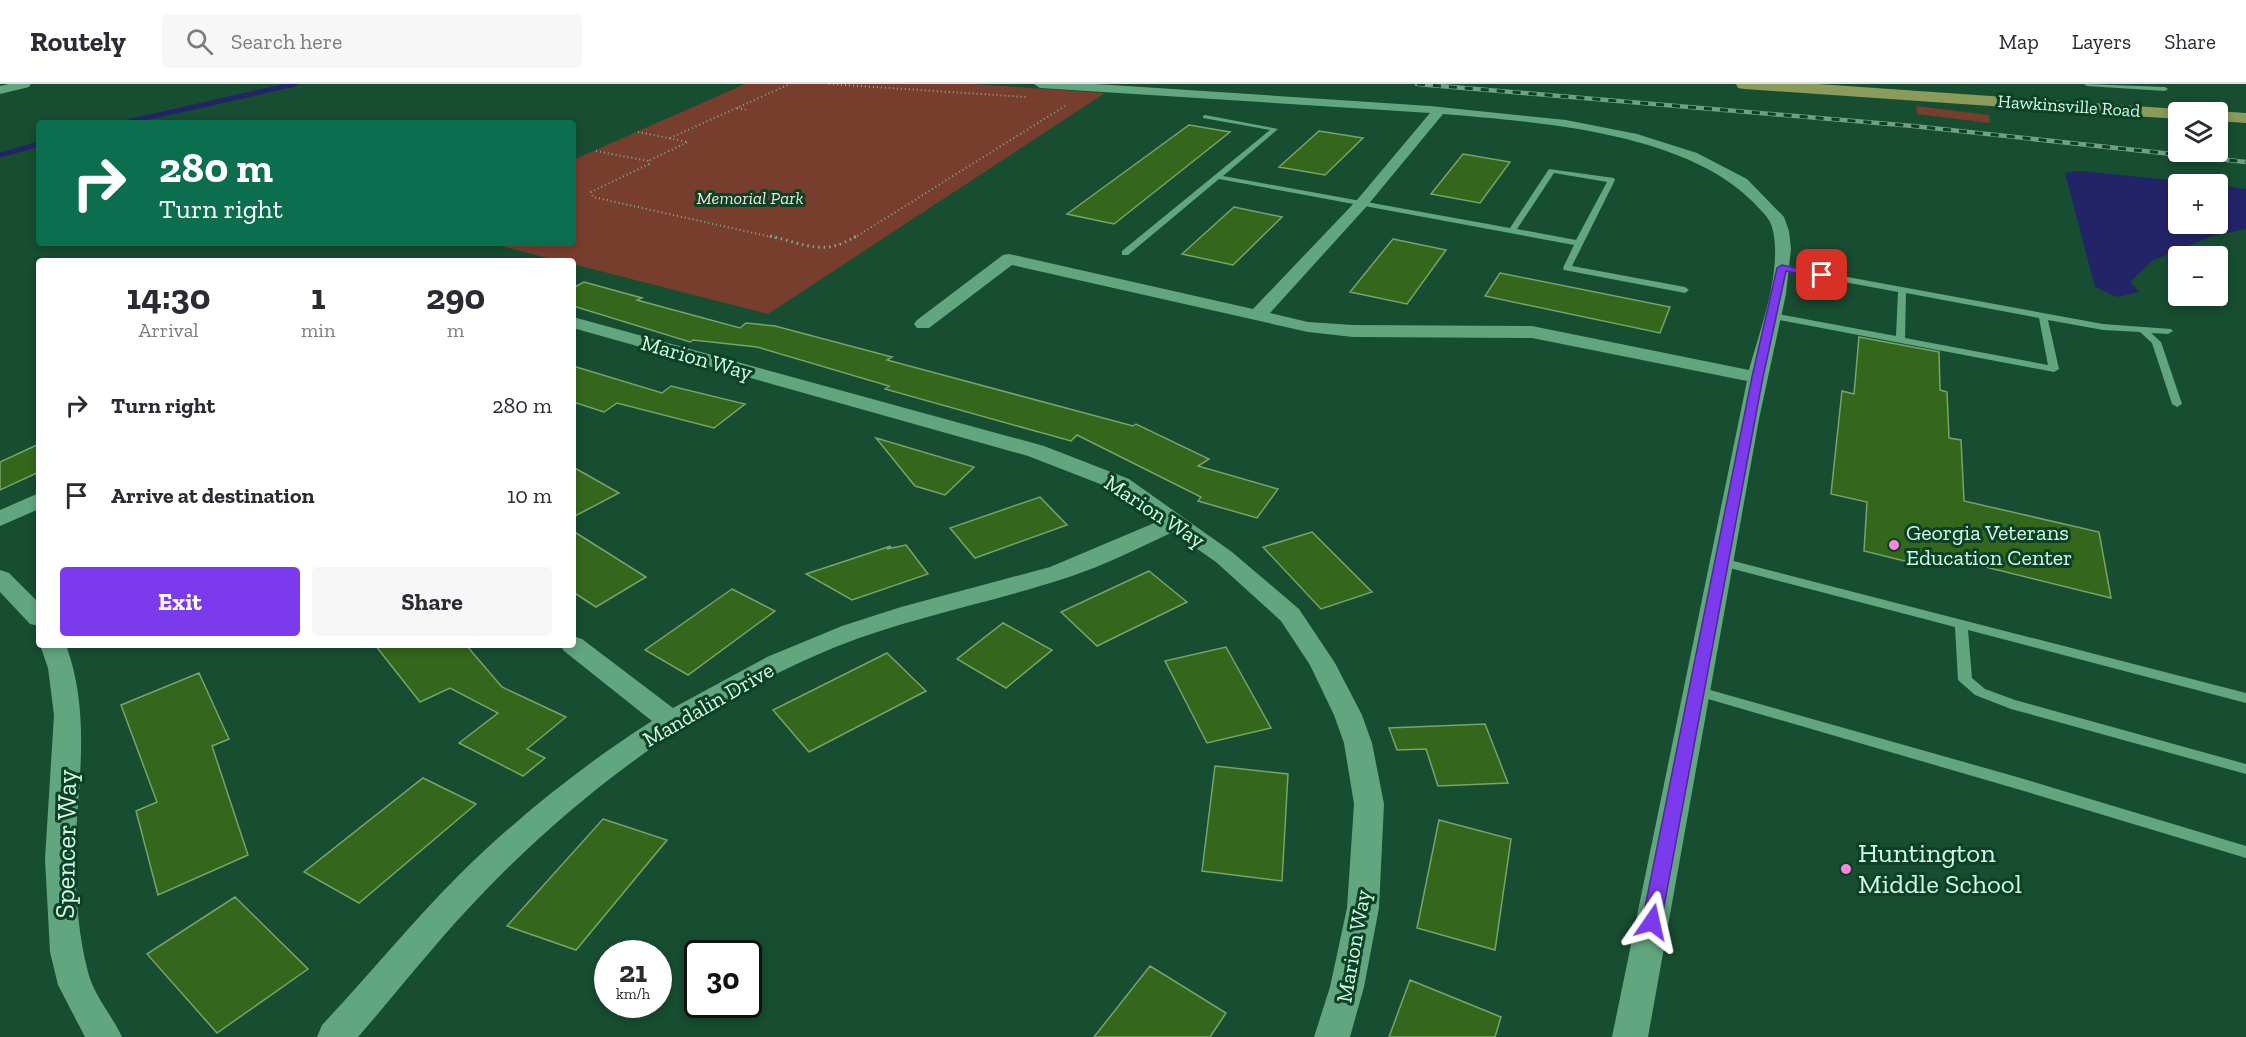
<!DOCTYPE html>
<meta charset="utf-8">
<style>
:root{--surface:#fff;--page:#f7f7f7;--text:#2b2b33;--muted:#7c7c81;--line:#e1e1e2;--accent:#7c3aed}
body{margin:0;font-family:"Zilla Slab",serif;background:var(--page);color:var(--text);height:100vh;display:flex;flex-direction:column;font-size:22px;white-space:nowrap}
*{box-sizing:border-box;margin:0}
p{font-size:20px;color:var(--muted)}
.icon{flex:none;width:33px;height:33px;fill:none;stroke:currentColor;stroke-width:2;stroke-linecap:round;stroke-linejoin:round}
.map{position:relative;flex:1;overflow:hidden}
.side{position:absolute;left:36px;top:174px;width:540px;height:390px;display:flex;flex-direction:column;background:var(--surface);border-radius:6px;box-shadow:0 3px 9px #0003}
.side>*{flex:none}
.banner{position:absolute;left:36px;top:36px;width:540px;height:126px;border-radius:6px;box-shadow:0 3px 9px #0003;background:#0b6e4f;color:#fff;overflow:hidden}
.controls{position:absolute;left:2168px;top:18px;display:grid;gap:12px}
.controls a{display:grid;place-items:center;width:60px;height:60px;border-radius:6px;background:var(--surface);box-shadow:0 3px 9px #0003;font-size:30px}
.speed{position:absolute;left:594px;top:856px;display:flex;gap:12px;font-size:30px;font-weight:700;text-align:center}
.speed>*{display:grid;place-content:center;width:78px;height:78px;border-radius:50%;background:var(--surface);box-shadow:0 3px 9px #0003;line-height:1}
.speed small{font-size:15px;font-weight:400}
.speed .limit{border:3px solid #111;border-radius:9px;background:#fff;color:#111}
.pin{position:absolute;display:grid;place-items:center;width:51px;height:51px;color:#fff;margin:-26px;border-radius:12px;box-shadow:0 3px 9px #0006}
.me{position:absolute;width:66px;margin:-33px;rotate:11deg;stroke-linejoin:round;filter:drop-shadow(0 0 4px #0008)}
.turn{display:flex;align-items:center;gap:21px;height:126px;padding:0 24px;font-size:27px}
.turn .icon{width:78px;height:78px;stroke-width:2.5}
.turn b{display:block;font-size:42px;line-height:51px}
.eta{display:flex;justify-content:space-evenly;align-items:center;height:102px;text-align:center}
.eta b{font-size:36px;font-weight:700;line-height:42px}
.cta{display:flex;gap:12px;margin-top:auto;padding:12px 24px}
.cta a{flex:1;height:69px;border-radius:6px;background:var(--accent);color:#fff;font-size:24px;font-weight:700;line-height:69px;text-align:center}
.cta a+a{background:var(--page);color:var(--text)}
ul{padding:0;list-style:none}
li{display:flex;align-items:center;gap:18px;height:90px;padding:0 24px}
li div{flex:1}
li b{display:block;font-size:22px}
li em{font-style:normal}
header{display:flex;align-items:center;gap:36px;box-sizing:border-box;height:84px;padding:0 30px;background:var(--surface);border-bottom:2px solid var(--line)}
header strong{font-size:28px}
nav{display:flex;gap:33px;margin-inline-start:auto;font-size:21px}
.search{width:420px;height:54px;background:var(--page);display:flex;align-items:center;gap:15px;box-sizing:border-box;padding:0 21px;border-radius:6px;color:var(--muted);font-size:22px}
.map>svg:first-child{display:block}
</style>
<header>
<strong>Routely</strong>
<div class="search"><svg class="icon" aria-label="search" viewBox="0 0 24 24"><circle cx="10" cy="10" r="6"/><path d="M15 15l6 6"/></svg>Search here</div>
<nav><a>Map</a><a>Layers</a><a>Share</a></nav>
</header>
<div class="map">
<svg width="2246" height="953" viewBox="0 0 2246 953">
<rect width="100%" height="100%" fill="#174d31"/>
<!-- green -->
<path fill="#783e2d" d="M745,0H972L1105,9L768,230L573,180V177H560L489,159H573V76Z
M1916,22L1989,31L1990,39L1917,30Z"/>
<!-- water -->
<path fill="#232368" d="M2080,87L2209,100H2178V140H2217V101L2246,105V145L2212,152L2152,177L2130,198L2139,208L2117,213L2095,203L2065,89Z"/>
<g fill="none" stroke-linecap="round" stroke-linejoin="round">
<!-- stream -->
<path stroke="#232368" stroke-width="5" d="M123,39L295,0
M0,71L39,60"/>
</g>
<!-- building -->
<path fill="#34661c" stroke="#7aa36a" stroke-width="1.5" d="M1189,41L1230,48L1114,140L1067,130Z
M1319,47L1363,54L1325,91L1279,83Z
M1463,70L1510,78L1480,119L1431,110Z
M1234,123L1282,133L1233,181L1182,170Z
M1393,155L1446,166L1407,220L1350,208Z
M1500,189L1670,223L1660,249L1485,212Z
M584,198L642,214L637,216L740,244L746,239L775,242L892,273L887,276L1133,342L1136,340L1209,375L1198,382L1278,405L1257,434L1198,417L1201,413L1077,351L1071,357L885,305L889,302L757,263L693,256L690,258L573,222V204Z
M1859,253L1939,268L1940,306L1947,308L1949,354L1961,356L1964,417L2099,448L2111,514L1929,469V483L1864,467L1867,418L1831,410L1842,307L1854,310Z
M573,282L662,309L671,302L745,320L714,344L617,319L604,328L573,318Z
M876,354L974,383L945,411L915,402Z
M39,360V388L0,406V378Z
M573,383L619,409L573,433Z
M1040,413L1067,441L975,474L950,444Z
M573,447L646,493L596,523L573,508Z
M1312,448L1372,508L1321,525L1263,463Z
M906,461L928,490L852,516L806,490L891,462L887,465Z
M1149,487L1187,518L1097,562L1061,528Z
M732,505L775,527L688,591L645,566Z
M1003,539L1052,566L1006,604L957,575Z
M375,561H466L502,603L566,633L527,665L545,674L523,692L459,659L498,629L450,604L420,618Z
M1226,563L1271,644L1207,659L1165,577Z
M887,569L926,607L809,668L773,626Z
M199,589L229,655L212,662L248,771L158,811L136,727L157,718L121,621Z
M1485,640L1508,699L1438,702L1426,665L1397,666L1389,644Z
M1215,682L1288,690L1282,797L1202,787Z
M423,694L476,720L359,819L304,788Z
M603,735L667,756L576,866L507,842Z
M1439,736L1511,755L1495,866L1417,844Z
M235,813L308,885L217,949L147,870Z
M1150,882L1226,929L1210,953H1094Z
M1410,896L1501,933L1495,953H1389Z"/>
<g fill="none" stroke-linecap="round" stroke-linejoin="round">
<!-- path-far1 -->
<path stroke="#80ab93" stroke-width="2" stroke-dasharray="1 3" stroke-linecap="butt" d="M829,0L1026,13
M737,24L748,26
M638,48L688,58L648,77
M670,54L790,0
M596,67L648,77L649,80L591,108L593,113L776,154
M854,154L1065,22"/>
<!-- path -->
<path stroke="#80ab93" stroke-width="3" stroke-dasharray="1.5 4" stroke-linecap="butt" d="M770,152C805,160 824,173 856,152"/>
<!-- lane -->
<path fill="#61a67e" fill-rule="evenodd" d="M2084,0L2165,3L2168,5L2165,7L2087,2Z
M1205,31L1278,45L1223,92L1510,144L1549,85L1614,94L1615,96L1572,182L1685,203L1689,206L1685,209L1564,186L1563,184L1574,161L1219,95L1128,171H1122V167L1270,46L1203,34V32ZM1554,89L1607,98L1576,156L1517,145Z
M1782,181L2103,240L2171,245L2173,247L2168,250L2151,249L2161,258L2182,320L2177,323L2172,320L2152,259L2140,248L2103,246L2048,236L2059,285L2054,288L1769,234L1767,232L1772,229L1896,252L1898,208L1779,186L1778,184ZM1906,209L2039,234L2048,281L1905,254Z
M1722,474L2246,609V619L1968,546L1972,594L1985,605L2015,616L2246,680V690L2011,625L1975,611L1958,596L1955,543L1718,481L1716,478L1718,475Z
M1696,602L2024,695L2246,762V774L2024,707L1691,610L1689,607L1691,604Z"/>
<!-- street -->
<path fill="#61a67e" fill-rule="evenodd" d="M9,0H31L29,3L0,10V2Z
M1034,0H1096L1430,22L1566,36L1637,50L1697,69L1747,95L1784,133L1789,147L1791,165L1786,210L1759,335L1648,953H1612L1747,297L1532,254L1353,253L1308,248L1012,181L929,244H917L914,240L917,236L1003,171L1009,170L1253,225L1357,116L1430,29L1040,4ZM1443,30C1537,38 1684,48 1753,118C1761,127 1771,134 1773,147C1782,188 1760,246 1749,286L1532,242L1353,241L1308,238L1270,229L1367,122Z
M573,233L1044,362L1129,395L1232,468L1299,525L1335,579L1362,631L1372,659L1384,720L1379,824L1364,903L1350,953H1314L1330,903L1347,824L1354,720L1344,659L1334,631L1310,581L1281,537L1216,478L1173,448C1139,464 1105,481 1069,493C991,519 910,533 833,564C702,618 582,706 484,808C439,854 400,905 358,953H317L322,941C369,891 412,838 460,790C518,733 583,681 652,637L564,567L560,561H573V552L582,555L673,624L767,573L842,542L901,523L1050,483L1159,437L1113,405L1028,372L573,244Z
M39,409V425L0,442V426Z
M0,486L9,489L39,519V542L30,540L0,508Z
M40,561H66C89,624 80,686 76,751C74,794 77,847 88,888C94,912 112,931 122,953H85L58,901L50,868L45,775L54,631L48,584Z"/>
<!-- primary -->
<path fill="#8a9b5a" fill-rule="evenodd" d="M1736,0H1818L2178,25L2186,28H2178V35L1744,5L1738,4Z
M2217,27L2246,29V39L2217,37V28H2210Z"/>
<defs>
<path id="rail" d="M1417,0L1913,42L2246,78"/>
</defs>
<!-- rail casing -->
<use href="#rail" stroke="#729f86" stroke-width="4.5"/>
<!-- rail -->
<use href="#rail" stroke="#094227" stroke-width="3" stroke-dasharray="8" stroke-linecap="butt"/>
</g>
<!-- route -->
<path fill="#7c3aed" stroke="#51269a" stroke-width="1.5" d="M1782,181L1826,191L1822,194L1786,187L1763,293L1661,838L1658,843L1652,846L1645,843L1642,838L1752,293L1777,184Z"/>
<!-- markers -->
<g fill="#fe86e1" stroke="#094227" stroke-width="2">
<circle cx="1894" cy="461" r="6"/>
<circle cx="1846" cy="785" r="6"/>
</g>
<g text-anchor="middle" stroke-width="6" stroke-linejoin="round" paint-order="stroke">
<!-- far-street labels -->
<g font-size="18" fill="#d8fae4" stroke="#094227">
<text transform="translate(2069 22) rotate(4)" y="6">Hawkinsville Road</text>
</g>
<!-- far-park labels -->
<g font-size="18" font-style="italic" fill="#f7ded6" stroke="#094227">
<text x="750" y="120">Memorial Park</text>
</g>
<!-- street labels -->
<g font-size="22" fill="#d8fae4" stroke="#094227">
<text transform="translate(697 273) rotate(16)" y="8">Marion Way</text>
<text transform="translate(1155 427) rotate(33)" y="8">Marion Way</text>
<text transform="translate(708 620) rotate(-30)" y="8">Mandalin Drive</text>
<text transform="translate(1353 862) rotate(-80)" y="8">Marion Way</text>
</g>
<!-- poi labels -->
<g font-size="22" fill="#d8fae4" stroke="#094227" text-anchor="start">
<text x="1906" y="456">Georgia Veterans<tspan x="1906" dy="25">Education Center</tspan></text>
</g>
<!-- near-street labels -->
<g font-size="27" fill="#d8fae4" stroke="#094227">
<text transform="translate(66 760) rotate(-89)" y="9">Spencer Way</text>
</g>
<!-- near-poi labels -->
<g font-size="27" fill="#d8fae4" stroke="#094227" text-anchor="start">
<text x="1858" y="778">Huntington<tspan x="1858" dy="31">Middle School</tspan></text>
</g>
</g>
</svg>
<div class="controls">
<a><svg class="icon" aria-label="layers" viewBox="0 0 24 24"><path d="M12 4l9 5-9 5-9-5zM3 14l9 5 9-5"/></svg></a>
<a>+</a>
<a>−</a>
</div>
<div class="speed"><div>21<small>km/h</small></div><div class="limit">30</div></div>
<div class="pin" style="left:1822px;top:191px;background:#d93025"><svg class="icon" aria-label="arrive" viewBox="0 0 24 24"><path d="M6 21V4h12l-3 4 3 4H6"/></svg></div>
<svg class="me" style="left:1652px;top:838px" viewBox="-20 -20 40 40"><path d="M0-17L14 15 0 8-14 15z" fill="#7c3aed" stroke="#fff" stroke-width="4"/></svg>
<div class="banner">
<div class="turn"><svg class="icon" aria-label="right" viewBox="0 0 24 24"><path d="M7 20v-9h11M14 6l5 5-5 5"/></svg><div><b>280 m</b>Turn right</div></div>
</div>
<section class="side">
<div class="eta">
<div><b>14:30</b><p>Arrival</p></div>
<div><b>1</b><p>min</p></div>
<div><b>290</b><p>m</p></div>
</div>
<ul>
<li><svg class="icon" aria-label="right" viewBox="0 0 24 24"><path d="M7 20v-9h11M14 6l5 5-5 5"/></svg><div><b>Turn right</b></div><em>280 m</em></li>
<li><svg class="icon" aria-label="arrive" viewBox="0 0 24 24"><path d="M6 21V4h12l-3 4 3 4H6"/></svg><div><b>Arrive at destination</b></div><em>10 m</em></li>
</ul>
<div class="cta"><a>Exit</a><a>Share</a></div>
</section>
</div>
